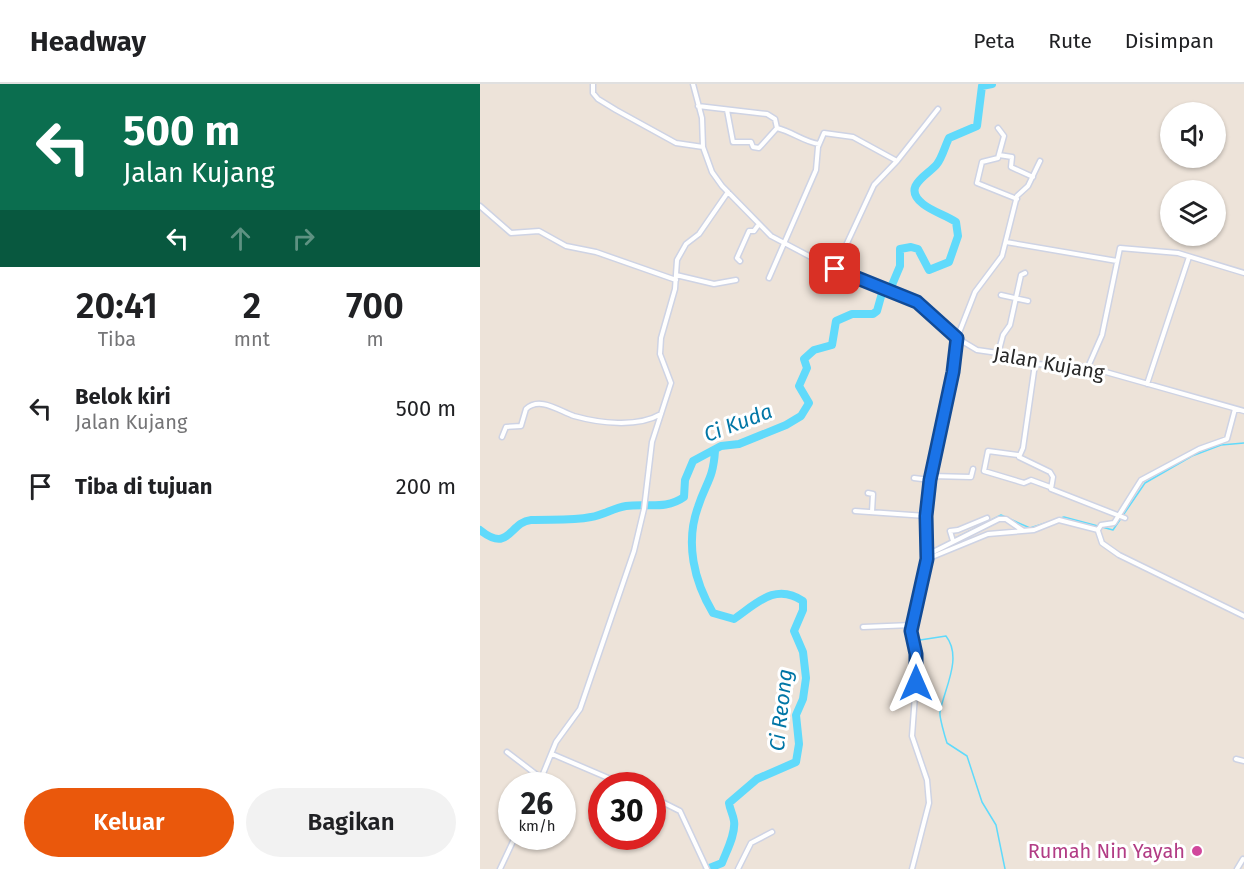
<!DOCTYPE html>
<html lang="id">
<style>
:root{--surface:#fff;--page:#f2f2f2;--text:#202124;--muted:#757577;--line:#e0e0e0;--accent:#ea580c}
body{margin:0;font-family:"Fira Sans",sans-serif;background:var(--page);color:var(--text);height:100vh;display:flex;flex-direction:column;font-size:22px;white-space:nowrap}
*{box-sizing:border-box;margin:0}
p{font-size:20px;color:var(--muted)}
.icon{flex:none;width:33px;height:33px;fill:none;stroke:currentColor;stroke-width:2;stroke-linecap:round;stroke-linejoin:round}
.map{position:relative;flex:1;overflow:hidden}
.sheet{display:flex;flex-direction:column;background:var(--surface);width:480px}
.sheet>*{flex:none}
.top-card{background:#0b6e4f;color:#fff;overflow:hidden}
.fabs{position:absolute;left:680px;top:18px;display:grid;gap:12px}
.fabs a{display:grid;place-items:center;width:66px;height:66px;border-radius:50%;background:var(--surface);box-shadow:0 2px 4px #0004;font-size:30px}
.speed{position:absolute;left:18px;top:688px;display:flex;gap:12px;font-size:30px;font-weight:700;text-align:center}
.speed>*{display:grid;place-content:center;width:78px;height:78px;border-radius:50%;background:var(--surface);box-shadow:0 2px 4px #0004;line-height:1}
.speed small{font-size:15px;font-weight:400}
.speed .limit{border:9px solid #d22;background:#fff;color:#111}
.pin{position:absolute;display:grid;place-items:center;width:51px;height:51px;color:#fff;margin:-26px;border-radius:12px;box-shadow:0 3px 9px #0006}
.me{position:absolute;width:66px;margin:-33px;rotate:0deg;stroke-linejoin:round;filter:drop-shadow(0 0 4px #0008)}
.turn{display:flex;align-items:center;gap:21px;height:126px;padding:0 24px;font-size:27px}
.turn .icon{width:78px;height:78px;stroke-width:2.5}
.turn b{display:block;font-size:42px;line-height:51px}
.lanes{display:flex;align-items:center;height:57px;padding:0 24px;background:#0003;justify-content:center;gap:30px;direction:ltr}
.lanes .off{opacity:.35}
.eta{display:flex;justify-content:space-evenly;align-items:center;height:102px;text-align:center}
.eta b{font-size:36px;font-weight:600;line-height:42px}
.primary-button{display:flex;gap:12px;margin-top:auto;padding:12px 24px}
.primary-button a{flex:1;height:69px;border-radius:36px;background:var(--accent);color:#fff;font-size:24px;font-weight:600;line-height:69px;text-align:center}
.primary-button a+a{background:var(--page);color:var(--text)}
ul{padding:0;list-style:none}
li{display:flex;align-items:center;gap:18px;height:78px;padding:0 24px}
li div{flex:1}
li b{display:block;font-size:22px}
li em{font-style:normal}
header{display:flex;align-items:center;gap:36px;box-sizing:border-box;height:84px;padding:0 30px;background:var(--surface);border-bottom:2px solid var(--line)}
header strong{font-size:28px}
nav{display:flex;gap:33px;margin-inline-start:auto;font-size:21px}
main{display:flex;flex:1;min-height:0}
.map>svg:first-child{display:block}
</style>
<header>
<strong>Headway</strong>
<nav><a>Peta</a><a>Rute</a><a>Disimpan</a></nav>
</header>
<main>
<section class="sheet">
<div class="top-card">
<div class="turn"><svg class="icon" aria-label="left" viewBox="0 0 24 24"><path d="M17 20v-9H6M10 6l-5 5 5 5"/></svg><div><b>500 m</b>Jalan Kujang</div></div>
<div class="lanes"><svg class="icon" aria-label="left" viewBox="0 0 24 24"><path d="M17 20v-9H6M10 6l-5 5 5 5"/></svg><svg class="icon off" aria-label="ahead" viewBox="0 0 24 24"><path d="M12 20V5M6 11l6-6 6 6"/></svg><svg class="icon off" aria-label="right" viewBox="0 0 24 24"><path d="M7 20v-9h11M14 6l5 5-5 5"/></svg></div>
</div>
<div class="eta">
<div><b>20:41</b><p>Tiba</p></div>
<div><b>2</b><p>mnt</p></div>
<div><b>700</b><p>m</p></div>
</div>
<ul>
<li><svg class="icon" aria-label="left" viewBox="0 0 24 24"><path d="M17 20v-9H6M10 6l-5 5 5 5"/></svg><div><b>Belok kiri</b><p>Jalan Kujang</p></div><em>500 m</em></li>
<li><svg class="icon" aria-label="arrive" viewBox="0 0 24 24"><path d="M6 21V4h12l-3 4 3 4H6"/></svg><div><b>Tiba di tujuan</b></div><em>200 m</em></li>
</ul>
<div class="primary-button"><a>Keluar</a><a>Bagikan</a></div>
</section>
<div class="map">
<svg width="764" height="785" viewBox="0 0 764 785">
<rect width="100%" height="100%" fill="#ede3d9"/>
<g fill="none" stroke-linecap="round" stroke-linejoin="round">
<!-- stream -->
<path stroke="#60dafb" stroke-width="1.5" d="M427,539L434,519L443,471L521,431L550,444L584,433L633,446L665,399L712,372L741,361L764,359
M426,544L427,558L466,552C483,574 464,605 460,628C459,632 465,653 467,659L487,672L502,718L516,741L525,785"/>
<!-- river -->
<path stroke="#60dafb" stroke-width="8" d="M0,446C30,470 29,438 51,436C71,435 91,437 111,433C124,431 133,424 146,422C167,419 186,426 204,413L205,396L213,377L241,362L259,360L306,341L321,332L329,319L319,302L327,284L324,275L334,266L352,261L356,237L372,230H393L397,227L402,209L412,201L420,182V165L431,163L438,165L449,186L469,178L478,152L476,138C466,131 453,128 443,120C420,102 450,90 457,80C462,74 465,62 469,54L497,42L502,2L512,0
M227,785L242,779C246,768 256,750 254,737C253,730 250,726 249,719L277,695L316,678L319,660L316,631L323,615L326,594L323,568L314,547L323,526V517C295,498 276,520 254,535L233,529C214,497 205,459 218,423C226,398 233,396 235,367"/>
<defs>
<path id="street" d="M113,0V9L118,15L136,26L196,59L223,63
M213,0L222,34L223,63L232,88L242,102L291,152L346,181L437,218L477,254L497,266L525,270L555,280L608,283L764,327
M218,22L287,30L295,35L297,44C313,48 324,58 339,60
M247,26L253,58H271L273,63L279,64L297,44
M518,44L524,52L518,74L502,78L497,99L537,115
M519,71L532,73L531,83L553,93
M0,122L31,149L59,147L86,162L116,168L196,196
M526,158L637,177
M260,177L257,174L269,147H274L279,140
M355,185L394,101L417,77L458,25
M196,191L234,200L256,196
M289,194L336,86L338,63L344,49L373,53L417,77
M521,211L548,217
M518,270L523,251L530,241L541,191L545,189
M555,280L543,364L539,373L570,388L573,393L571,405L645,434
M608,283L622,251L640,164L698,169L764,189
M667,300L709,173
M22,353L26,343L41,342L46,325C60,312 79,327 94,332C119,339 157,344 181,330
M538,371L508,367L504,387L544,399L551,396L570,403
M451,392L491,393L493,385
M434,394L450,396
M388,409L393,410L392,428
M375,427L446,432
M618,447L622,459L639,471L764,532
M473,457L470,447L478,446L507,434
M447,471L519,435H526L542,446
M447,475L508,450L554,446L579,436L618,446L621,441L634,439L661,396L719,365L747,355L755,325
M383,543L432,541
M27,668L61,694
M72,670L147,702
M756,675L764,677
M58,702L76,658L100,625L154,467L164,425L172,358L191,299L180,270L181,254L195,205L197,176L206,160L219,150L248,108
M172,713L200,727L227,785
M20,785L35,753
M258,785L271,759L292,748
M432,785L449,719L447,696L432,652L437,584L431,547L447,475L446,432L450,396L473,288L477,254L495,208L522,172L537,112L548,102L560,77
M757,785L763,775"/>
</defs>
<!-- street casing -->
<use href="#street" stroke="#ced3e4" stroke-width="7"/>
<!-- street -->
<use href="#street" stroke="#fff" stroke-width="4"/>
</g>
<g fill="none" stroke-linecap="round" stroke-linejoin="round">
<defs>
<path id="route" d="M355,185L437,218L477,254L473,288L450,396L446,432L447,475L431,547L436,570V599"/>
</defs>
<!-- route casing -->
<use href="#route" stroke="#114b97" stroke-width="15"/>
<!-- route -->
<use href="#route" stroke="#1a73e8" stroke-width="10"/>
</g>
<!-- markers -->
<circle fill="#d1479c" stroke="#fff" stroke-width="2" cx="717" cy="767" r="6"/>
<g text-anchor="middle" stroke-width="6" stroke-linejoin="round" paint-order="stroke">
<!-- street labels -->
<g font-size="20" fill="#292929" stroke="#fff">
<text transform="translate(569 279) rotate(10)" y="7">Jalan Kujang</text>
</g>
<!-- hotel labels -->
<g font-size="20" fill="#b23c85" stroke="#fff" text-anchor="end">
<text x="705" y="774">Rumah Nin Yayah</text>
</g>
<!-- water labels -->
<g font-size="21" font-style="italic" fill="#0076a6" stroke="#fff">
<text transform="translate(258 339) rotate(-21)" y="7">Ci Kuda</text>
<text transform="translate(301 626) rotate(-84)" y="7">Ci Reong</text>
</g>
</g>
</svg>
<div class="fabs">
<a><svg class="icon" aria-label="sound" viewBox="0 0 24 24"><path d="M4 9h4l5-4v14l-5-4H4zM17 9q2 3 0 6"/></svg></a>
<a><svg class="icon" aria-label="layers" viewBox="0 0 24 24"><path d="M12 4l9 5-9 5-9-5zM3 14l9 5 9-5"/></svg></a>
</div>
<div class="speed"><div>26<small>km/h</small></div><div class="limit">30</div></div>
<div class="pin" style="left:355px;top:185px;background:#d93025"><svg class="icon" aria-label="arrive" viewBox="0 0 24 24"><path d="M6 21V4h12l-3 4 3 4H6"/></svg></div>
<svg class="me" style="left:436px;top:599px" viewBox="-20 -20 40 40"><path d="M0-17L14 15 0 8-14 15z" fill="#1a73e8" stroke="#fff" stroke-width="4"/></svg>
</div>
</main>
